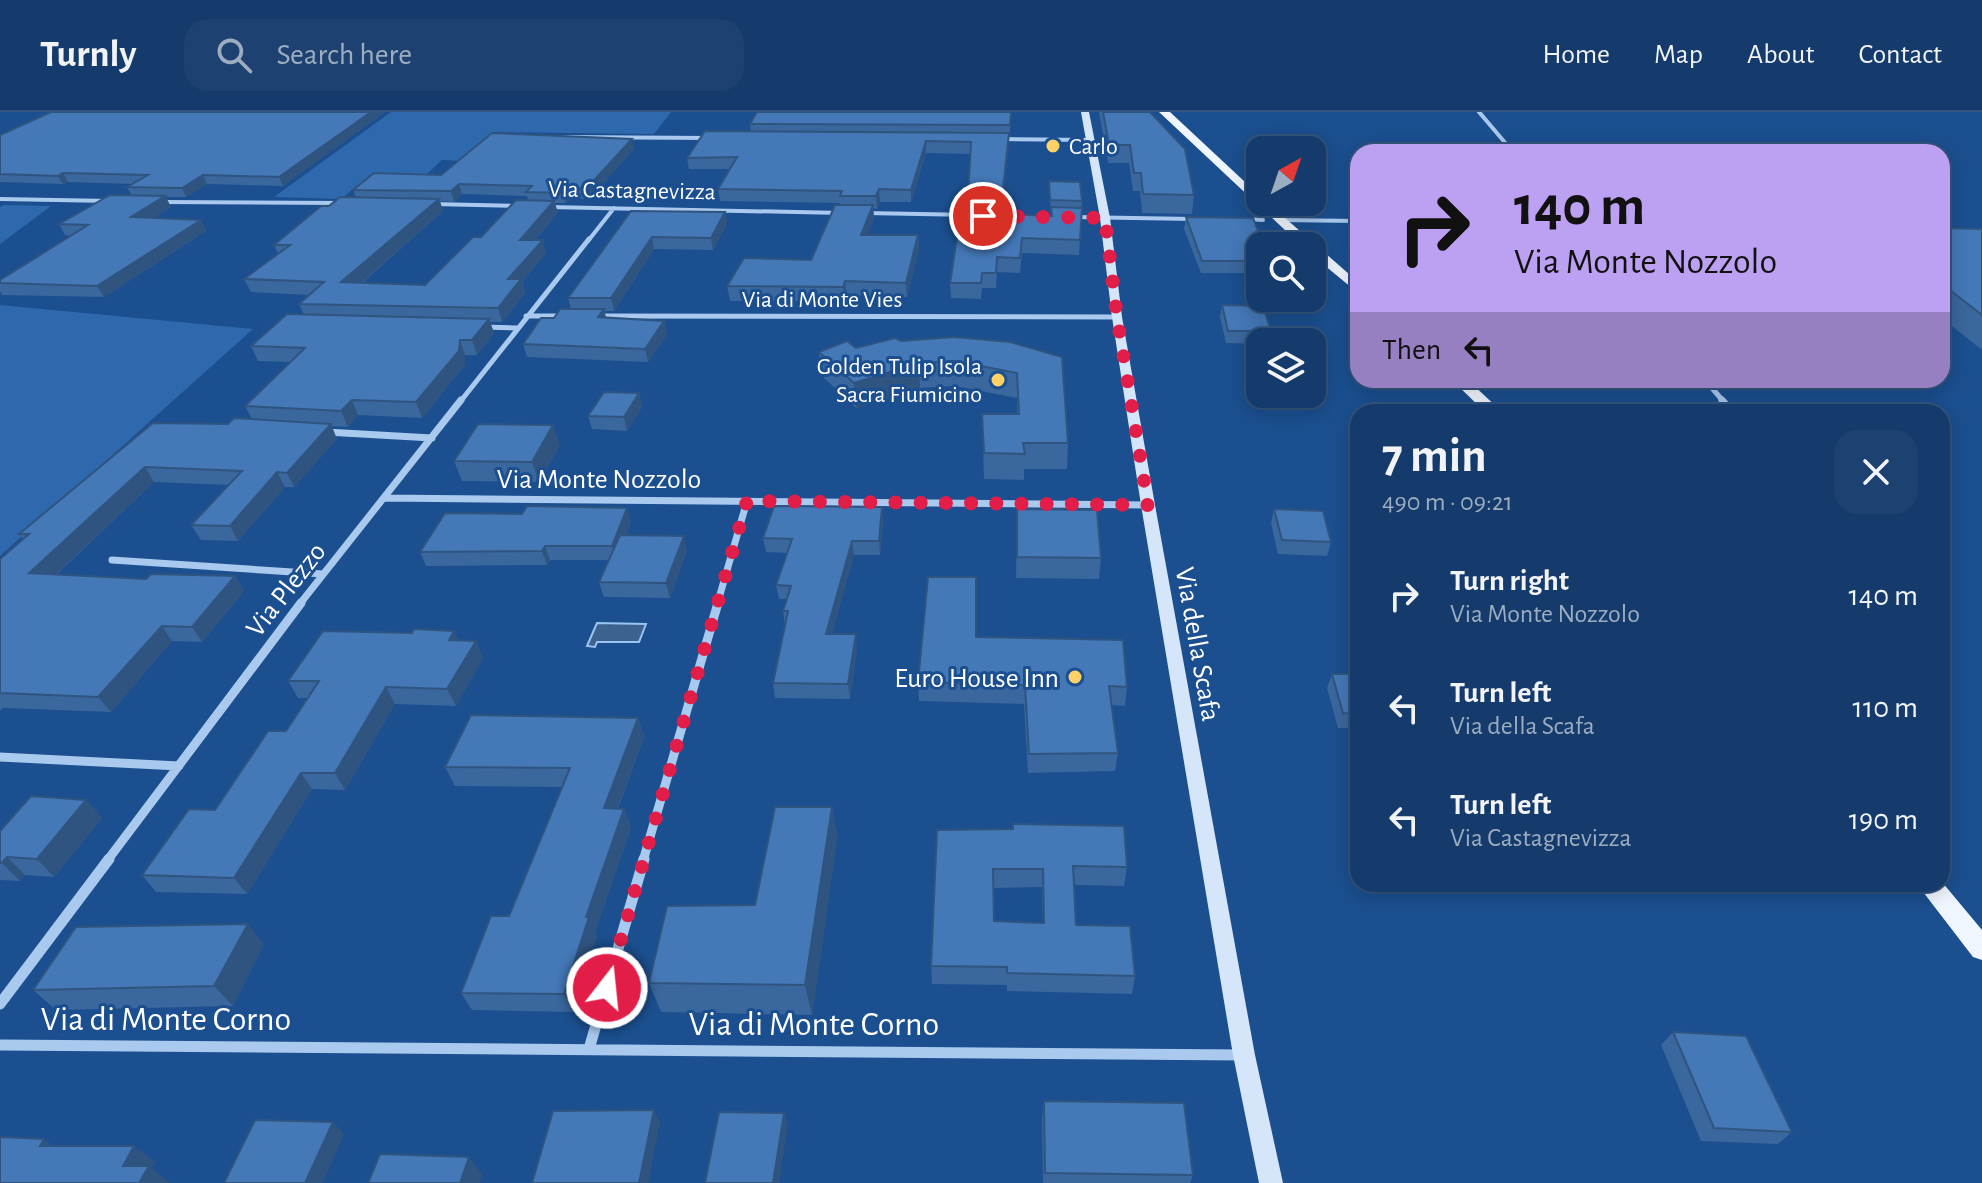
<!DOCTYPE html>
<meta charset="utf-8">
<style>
:root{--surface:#143b6b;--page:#1d4271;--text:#f1f3f6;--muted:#9dadc1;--line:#33557e}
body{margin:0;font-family:"Alegreya Sans",sans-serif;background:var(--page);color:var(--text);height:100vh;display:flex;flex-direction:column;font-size:30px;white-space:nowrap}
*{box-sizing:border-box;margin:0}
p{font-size:26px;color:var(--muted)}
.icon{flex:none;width:44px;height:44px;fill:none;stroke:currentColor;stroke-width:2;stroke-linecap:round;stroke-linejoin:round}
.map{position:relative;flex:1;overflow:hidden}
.sheet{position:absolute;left:1350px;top:292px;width:600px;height:488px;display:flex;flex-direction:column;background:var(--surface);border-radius:24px;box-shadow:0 4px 20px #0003,0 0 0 2px var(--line)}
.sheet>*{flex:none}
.guide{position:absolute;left:1350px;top:32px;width:600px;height:244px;border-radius:24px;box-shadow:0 4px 20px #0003,0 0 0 2px var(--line);background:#bca0f2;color:#111;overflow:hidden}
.needle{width:52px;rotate:40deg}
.controls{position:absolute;left:1246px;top:24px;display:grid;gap:16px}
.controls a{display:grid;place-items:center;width:80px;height:80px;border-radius:16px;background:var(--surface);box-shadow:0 4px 20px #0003,0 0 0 2px var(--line);font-size:40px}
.pin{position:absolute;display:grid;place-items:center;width:68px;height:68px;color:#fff;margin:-34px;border:4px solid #fff;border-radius:50%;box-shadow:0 2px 8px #0007}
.me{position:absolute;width:88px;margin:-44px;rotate:16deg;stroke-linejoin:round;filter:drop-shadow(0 0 6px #0008)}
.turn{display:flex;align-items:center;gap:28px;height:168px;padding:0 32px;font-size:36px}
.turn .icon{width:104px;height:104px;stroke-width:2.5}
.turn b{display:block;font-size:56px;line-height:68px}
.then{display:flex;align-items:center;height:76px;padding:0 32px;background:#0003;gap:16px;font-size:30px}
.round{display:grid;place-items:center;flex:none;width:84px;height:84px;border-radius:24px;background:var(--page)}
.summary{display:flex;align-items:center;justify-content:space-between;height:136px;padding:0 32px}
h1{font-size:48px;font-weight:700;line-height:60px}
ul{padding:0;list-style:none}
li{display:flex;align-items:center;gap:24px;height:112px;padding:0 32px}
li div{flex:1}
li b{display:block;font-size:30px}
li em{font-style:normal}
header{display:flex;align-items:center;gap:48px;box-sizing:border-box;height:112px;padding:0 40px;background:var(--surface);border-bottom:2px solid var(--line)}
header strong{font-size:38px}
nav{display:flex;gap:44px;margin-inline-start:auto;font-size:28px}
.search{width:560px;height:72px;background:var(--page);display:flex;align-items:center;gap:20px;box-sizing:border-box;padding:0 28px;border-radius:24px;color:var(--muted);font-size:30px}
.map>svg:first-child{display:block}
</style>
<header>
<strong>Turnly</strong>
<div class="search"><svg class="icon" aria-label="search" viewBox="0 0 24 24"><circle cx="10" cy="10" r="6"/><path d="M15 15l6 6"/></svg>Search here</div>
<nav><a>Home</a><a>Map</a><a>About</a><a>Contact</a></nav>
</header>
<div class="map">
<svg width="1982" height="1071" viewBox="0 0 1982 1071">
<rect width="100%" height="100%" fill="#1b4f8f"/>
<!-- green -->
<path fill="#2e69ad" d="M391,0H671L654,22L494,20L463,49L442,48L426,63L372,62L341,87L274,85Z
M4,93L51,94L0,132V95Z
M0,193L253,217L0,444Z"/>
<!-- water -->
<path fill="#3c6290" stroke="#9cc4f0" stroke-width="2" d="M597,511L646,512L639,530H597L595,535L587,534Z"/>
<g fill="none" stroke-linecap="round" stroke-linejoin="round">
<!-- street-far4 -->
<path stroke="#a9c9ee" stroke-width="4" d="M1479,0L1513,40
M562,25L709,26
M998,27L1090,28
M0,87L111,89
M160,90L343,91
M432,92L518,94
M548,95L842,101
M864,101L974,103
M1072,105L1194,107
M1244,107L1263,108
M1280,108L1358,109
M588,129L614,96"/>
<!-- street-far3 -->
<path stroke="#a9c9ee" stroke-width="5" d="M526,204H564
M598,204L1117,205
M482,215L517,216
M1705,268L1724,290
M460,290L589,127"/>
<!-- street-far2 -->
<path stroke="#a9c9ee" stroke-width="7" d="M1722,288L1729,296
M326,320L432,326
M385,386L1148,393
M112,448L323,462
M299,493L461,288
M717,493L747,389"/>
<!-- street-far1 -->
<path stroke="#a9c9ee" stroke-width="9" d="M0,645L179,654
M107,749L301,491
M643,749L718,491"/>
<!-- street -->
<path stroke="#a9c9ee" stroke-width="11" d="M0,892L109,747
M0,933L1244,943
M589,937L644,747"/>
<!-- secondary -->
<path fill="#d6e6fa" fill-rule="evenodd" d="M1081,0H1089L1110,106L1122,205L1155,393L1255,943L1283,1071H1259L1233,943L1141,393L1112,205L1100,106Z"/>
<!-- primary -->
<path fill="#f0f6ff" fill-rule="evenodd" d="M1159,0H1170L1260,84V90H1267L1358,170V181L1312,143V134H1302Z
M1452,268H1468L1502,300H1485Z
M1942,770L1982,818V848L1973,845L1917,772Z"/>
</g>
<!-- wall -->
<path fill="#3a679d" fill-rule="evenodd" d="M51,0H385L283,74L207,72L186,85H166L171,95L153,106L201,108L206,119L104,185L2,183L0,179V168L72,124L65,123L59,112L132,84L127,75L133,72L68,70L63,72L0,70V23Z
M1099,0H1150L1194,83L1192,102L1142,101L1140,79H1133L1129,51H1108Z
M1011,8L1001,103L1051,104L1049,69L1082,89L1079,143L1022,141L1020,161L997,160L996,176H982L981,187L951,186L950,171L967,106L970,42L926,41L911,90H880L877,97L873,96L874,107L867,123H918L919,137L907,185L846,183L844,189H730L727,174L811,148L840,91L720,89L718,77L730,57H689L687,46L751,19L750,12Z
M634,37L589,87H570L566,91H555L558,101L535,128L546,141L522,170L525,181L502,210H490L494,221L477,243H465V253L422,306L358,303L348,315L331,314L337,327L294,375H285L238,429L201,428L191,413L229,373L154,370L56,463L146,467L235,464L244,479L202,530L172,529L111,600L3,596L0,599V447L23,427L19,422L228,312L252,307L245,294L291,250L258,249L251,234L304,203L299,192L310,183L251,180L244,167L278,142L274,133L329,94L356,86L353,78L441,63ZM462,82L527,84L528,88L481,125L425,173L362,171L443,99L440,89L454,90Z
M631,99L725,100L727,112L713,138L654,137L614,199H604L606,206L664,209L667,222L648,250L527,245L523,232L554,206L571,197L568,186Z
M1186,105L1260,134V161H1201L1184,117Z
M1942,116L1982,117V238L1942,206Z
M1222,193L1271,219L1269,230H1260V232L1226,231L1220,205Z
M901,229L1010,230L1068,331L1067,357H1024V368L984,367L982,302H1017V286L955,274L920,276L856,296L822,264L819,240Z
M1639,268H1678L1675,275H1645Z
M639,281L642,295L627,319L592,317L588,304Z
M560,333L539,370L462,369L454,349Z
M1017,397L1101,446L1099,467L1016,466Z
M1274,397L1331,430L1327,444L1278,442L1271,411Z
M883,409L880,443H854L832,522L857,537L850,587L775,586L773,571L785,513L783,499L786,487H779L776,473L787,441L766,440L763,426Z
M631,410L626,423L687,438L670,486L604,485L599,470L609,448H550L547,453L426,454L420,440Z
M976,525L1127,575L1125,594L1111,593L1118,641L1115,659L1028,661L1024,592L919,589L918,570Z
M459,528L476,529L483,546L456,594L395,592L345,678L312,677L247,782L156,780L142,763L215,698L286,619L308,586H298L288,569Z
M1332,562H1358V616H1338L1327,576Z
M638,606L644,625L618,697H624L631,716L595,820L597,823L573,900L472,898L461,881L509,804L562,675L455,674L445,655Z
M86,688L102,706L54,765L25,763L20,769L0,768V719Z
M832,695L837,726L812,903L661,900L649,871L755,793Z
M937,718L1127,755L1124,774L1074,773L1076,813L1135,864L1132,882L1007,879V873L932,872L931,854ZM1042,775L1043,811L994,809L993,776Z
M264,832L233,894L56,898L33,878Z
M1673,920L1792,1020L1778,1032L1701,1029L1661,933Z
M1044,989L1193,1063L1190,1071H1043L1042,1007Z"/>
<!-- shaded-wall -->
<path fill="#305480" d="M371,0H385L283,74L279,65Z
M1009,21V32L1002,99V86Z
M632,27L634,37L589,87L586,77Z
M926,29V41L911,90V78Z
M63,61L68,70L63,72L58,64Z
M203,63L207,72L186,85L182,76Z
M459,72L462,82L454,90L451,79Z
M567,76L570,87L566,91L563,81Z
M879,77L880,90L877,97L876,84Z
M165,84L171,95L137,116L131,105Z
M439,87L443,99L347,183L341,170Z
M554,89L558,101L524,141L520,128Z
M873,93L874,107L862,137L861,123Z
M725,100L727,112L713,138L711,126Z
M201,108L206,119L104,185L97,174Z
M918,123L919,137L907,185L906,171Z
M652,125L654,137L614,199L611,186Z
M543,128L546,141L522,170L525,181L502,210L498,196L508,167Z
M845,169L846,183L844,189L843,175Z
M604,197L607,210L598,205Z
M489,207L494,221L477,243L472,228Z
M664,209L667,222L648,250L645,237Z
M460,228L465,243V253L422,306L416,290Z
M919,251L920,276L856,296L854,271Z
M639,281L642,295L627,319L624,305Z
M352,288L358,303L348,315L341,299Z
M331,312L337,327L294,375L287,361Z
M553,313L560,333L539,370L532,350Z
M145,355L154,370L41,476L29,461Z
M277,360L285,375L238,429L230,414Z
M882,395L883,409L880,443L879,429Z
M627,396L631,410L617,448L612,434Z
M684,424L687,438L670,486L666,471Z
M852,429L854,443L828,537L826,522Z
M545,434L550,448L547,453L542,439Z
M235,464L244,479L202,530L192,515Z
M162,514L172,529L111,600L98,585Z
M454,519L462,536L449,528Z
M856,522L857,537L850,587L848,572Z
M476,529L483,546L456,594L447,577Z
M386,575L395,592L345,678L335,661Z
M638,606L644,625L611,715L604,696Z
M301,661L312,677L247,782L234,766Z
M86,688L102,706L54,765L37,747Z
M832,695L837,726L812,903L805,873Z
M624,697L631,716L595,820L597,823L573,900L564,882L586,805Z
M7,745L25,763L20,769L2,751Z
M248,812L264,832L233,894L214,874Z
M654,998L660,1010L648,1071H639Z
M784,1001L788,1013L779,1071H773Z
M333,1010L344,1022L323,1071H305Z
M44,1027L67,1044L40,1034Z
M134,1034L155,1050L152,1056L169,1070V1071H139L123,1054Z
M469,1045L483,1063L480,1071H460Z"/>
<!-- building -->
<path fill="#4478b7" stroke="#305480" stroke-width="2" fill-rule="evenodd" d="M51,0H371L279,65L203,63L182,76L127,75L148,63L63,61L58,64L0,62V23Z
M757,0H1011L1010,13L750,12Z
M1103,0H1150L1185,37L1194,83L1143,82L1141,61H1134L1130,33H1109Z
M705,19L1009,21L1002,86H968L971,30L926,29L911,78L879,77L876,84H840L842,79L718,77L737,45L687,46Z
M492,21L632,27L586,77L567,76L563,81L526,80L532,74L459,72L451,79L353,78L374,61L441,63Z
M1049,69L1080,70L1082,89L1050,88Z
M110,83L165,84L131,105L201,108L97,174L0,171V168L88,113L59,112Z
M340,85L439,87L341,170L425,173L473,125H481L516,88L554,89L520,128H543L508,167H521L498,196L299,192L324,170L244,167L290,133H274L321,94H329Z
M835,93H873L861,123H918L906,171L845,169L843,175L727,174L744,146L811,148Z
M968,94H1001L1000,102L1052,104L1051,95L1082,96L1080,128L1022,126L1020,146L997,145L996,161H982L981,171H950L960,106H967Z
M631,99L725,100L711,126L652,125L611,186H568Z
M1186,105L1253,106L1264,134H1260V149H1202Z
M1942,116L1982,117V203L1942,172Z
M1222,193L1263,194L1271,219H1228Z
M560,197H604L598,205L664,209L645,237L523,232L541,206H554Z
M287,202L489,207L472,228H460L459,239L416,290L352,288L341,299L245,294L305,236L251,234Z
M954,225L1010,230L1062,245L1068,331H1023L1025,342L984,341L982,302H1019L1017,261L955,249L919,251L854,271L819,240L847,229L856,236L895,226L901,229Z
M604,280L639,281L624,305L588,304Z
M234,306L331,312L287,361L277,360L230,414L191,413L242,359L145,355L29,461L146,467L151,462L235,464L192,515L162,514L98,585L0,581V447L29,422H19L153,311L228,312Z
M478,312L553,313L532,350L454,349Z
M527,394L627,396L612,434H545L542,439L420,440L445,401L522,402Z
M774,394L882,395L879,429H852L826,522H856L848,572L773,571L788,499H783L791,474L776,473L792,427L763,426Z
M1017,397L1097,398L1101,446L1017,445Z
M1274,397L1323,399L1331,430L1282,428Z
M620,423L684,424L666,471L599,470Z
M928,465H976V525L1123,528L1127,575L1109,574L1118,641L1029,642L1025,573L918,570Z
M414,517L454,519L449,528L476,529L447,577L386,575L335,661H301L234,766L142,763L189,697L215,698L268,619H286L319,569H288L323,519L412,521Z
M1332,562H1358V602L1343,601Z
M471,603L638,606L604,696L624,697L586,805H589L564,882L461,881L491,804H509L570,656L445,655Z
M31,684L86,688L37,747L7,745L2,751H0V719Z
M775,695H832L805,873L649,871L667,794L755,793Z
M1013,712L1124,714L1127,755L1073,754L1076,813L1130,814L1135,864L1007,861V855L931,854L937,718L1013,717ZM993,757H1043L1044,811L994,809Z
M248,812L214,874L33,878L76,815Z
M1673,920L1746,924L1792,1020L1714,1016Z
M1044,989L1184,991L1193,1063L1045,1061Z
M654,998L639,1071H532L553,999Z
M719,1000L784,1001L773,1071H705Z
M255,1008L333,1010L305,1071H224Z
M0,1025L44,1027L40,1034H134L123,1054H149L139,1071H0Z
M380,1042L469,1045L460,1071H368Z"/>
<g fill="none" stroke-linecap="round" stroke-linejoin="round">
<!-- route -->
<path stroke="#e11d48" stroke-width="14" stroke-dasharray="0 25.2" d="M607,876L747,389L1148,393L1117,205L1105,106L983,104"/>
</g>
<!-- markers -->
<g fill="#ffd166" stroke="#1b4f8f" stroke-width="3">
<circle cx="1053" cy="34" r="8"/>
<circle cx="998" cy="268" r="8"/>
<circle cx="1075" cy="565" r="8"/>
</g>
<g text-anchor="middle" stroke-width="6" stroke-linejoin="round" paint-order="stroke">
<!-- far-poi labels -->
<g font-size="24" fill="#fff" stroke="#1b4f8f" text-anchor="start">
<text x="1069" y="42">Carlo</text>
<text x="982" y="262" text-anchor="end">Golden Tulip Isola<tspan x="982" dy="28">Sacra Fiumicino</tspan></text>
</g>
<!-- far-street labels -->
<g font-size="24" fill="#fff" stroke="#1b4f8f">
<text transform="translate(632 78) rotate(1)" y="8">Via Castagnevizza</text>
<text x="822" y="195">Via di Monte Vies</text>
</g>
<!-- street labels -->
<g font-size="28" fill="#fff" stroke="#1b4f8f">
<text x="599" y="376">Via Monte Nozzolo</text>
<text transform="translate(285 477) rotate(-52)" y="10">Via Plezzo</text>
<text transform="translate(1199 532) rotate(80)" y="10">Via della Scafa</text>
</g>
<!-- poi labels -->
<g font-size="28" fill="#fff" stroke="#1b4f8f" text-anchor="end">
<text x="1059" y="575">Euro House Inn</text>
</g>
<!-- near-street labels -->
<g font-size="34" fill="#fff" stroke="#1b4f8f">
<text x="166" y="918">Via di Monte Corno</text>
<text x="814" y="923">Via di Monte Corno</text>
</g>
</g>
</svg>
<div class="controls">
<a><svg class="needle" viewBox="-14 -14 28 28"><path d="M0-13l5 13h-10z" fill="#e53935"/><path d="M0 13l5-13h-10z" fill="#9dadc1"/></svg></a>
<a><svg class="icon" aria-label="search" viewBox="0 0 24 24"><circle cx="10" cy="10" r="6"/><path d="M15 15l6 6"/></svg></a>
<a><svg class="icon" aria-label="layers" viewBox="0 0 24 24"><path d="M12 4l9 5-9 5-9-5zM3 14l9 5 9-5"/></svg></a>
</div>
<div class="pin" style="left:983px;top:104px;background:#d93025"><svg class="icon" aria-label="arrive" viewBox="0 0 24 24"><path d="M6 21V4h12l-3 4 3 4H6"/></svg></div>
<svg class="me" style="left:607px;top:876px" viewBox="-20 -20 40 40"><circle r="17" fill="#e11d48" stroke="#fff" stroke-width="3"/><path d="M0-11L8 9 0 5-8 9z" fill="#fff"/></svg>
<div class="guide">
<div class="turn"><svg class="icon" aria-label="right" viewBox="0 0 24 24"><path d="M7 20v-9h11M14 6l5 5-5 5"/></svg><div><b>140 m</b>Via Monte Nozzolo</div></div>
<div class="then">Then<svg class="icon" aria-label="left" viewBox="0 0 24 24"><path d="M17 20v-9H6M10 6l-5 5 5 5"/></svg></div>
</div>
<section class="sheet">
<div class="summary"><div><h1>7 min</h1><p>490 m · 09:21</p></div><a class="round"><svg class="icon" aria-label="close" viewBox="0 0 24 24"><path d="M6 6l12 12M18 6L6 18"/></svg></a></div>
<ul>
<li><svg class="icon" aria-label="right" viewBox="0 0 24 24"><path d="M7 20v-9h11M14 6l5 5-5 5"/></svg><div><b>Turn right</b><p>Via Monte Nozzolo</p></div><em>140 m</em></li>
<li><svg class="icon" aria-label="left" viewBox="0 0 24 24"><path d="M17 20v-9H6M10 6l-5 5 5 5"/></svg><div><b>Turn left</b><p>Via della Scafa</p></div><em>110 m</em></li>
<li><svg class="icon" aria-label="left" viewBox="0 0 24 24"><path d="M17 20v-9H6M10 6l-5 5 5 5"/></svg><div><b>Turn left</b><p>Via Castagnevizza</p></div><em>190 m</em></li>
</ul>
</section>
</div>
